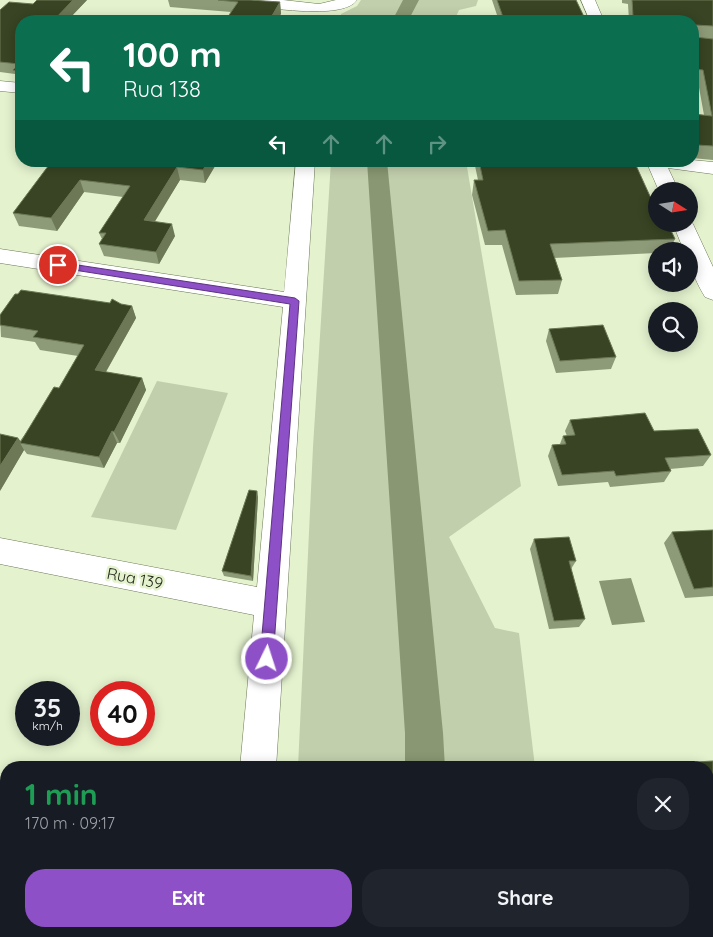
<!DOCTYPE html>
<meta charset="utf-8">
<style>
:root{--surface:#171b24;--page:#20242c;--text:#f1f3f6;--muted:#9ea1a6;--accent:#8d50c6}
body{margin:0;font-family:Quicksand,sans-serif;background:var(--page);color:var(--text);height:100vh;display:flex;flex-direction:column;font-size:19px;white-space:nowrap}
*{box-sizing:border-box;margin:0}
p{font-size:16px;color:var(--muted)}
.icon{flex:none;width:28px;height:28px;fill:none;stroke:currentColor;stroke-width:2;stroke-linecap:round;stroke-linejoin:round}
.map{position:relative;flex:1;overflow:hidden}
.details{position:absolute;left:0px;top:761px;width:714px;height:176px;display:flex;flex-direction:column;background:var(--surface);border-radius:20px 20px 0 0;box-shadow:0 2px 12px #0003}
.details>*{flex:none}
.guide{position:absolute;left:15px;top:15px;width:684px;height:152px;border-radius:20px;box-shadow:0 2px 12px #0003;background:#0b6e4f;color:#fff;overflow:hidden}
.needle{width:32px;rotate:102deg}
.controls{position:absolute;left:648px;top:182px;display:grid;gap:10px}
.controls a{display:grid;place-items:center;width:50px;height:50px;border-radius:50%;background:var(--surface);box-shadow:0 2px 12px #0003;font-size:25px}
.speed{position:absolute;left:15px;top:681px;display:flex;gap:10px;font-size:25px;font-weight:700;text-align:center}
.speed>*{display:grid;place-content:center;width:65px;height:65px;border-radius:50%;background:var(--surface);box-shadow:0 2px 12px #0003;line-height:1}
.speed small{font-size:12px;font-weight:400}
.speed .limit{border:8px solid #d22;background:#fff;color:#111}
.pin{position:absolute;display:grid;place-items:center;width:42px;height:42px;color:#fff;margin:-21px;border:2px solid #fff;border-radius:50%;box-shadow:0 1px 5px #0007}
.me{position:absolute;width:55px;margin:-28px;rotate:4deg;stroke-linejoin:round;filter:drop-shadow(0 0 4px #0008)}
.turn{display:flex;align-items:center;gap:18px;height:105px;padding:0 25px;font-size:22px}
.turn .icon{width:65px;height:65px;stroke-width:2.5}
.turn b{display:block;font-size:35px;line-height:42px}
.lanes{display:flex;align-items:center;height:48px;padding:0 25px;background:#0003;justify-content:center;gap:25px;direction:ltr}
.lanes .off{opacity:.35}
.round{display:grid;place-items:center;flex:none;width:52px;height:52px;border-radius:20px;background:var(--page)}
.summary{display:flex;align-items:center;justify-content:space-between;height:85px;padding:0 25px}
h1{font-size:30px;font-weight:700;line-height:38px;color:#1e9e55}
.action{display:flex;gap:10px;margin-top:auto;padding:10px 25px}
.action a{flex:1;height:58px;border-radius:20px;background:var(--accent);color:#fff;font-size:20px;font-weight:700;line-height:58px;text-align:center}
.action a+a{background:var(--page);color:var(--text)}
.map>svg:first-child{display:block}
</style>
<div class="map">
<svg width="713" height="937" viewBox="0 0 713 937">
<rect width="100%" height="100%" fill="#e4f2ce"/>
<!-- green -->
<path fill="#c2cfad" d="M361,0H478L476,6L459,10L454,21H340L341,14L357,6Z
M331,161H466L521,486L449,537L495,628L519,633L535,767H298L313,447Z
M157,381L228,393L176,530L91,517Z
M290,931H555L556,937H289Z"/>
<!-- water -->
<path fill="#899772" d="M631,578L645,622L612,625L599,581Z"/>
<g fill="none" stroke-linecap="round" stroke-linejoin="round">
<!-- canal -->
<path fill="#899772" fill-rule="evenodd" d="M403,0H419L408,21H392Z
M367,161H387L443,733L445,768H405V733Z
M407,931H451V937H407Z"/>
<defs>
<path id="minor" d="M232,0H283L319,4L336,0H357C343,21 263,7 239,4L234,3Z
M581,0H595L604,21H590Z
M0,81L21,83V93L0,91Z
M692,160L713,162V174L668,168L679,191H659L646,161Z
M296,161H315L276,768H240L254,615L0,564V538L257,587L283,307L0,263V249L284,292Z
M689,219L693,224L713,267V300L705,297C697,284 689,267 689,251H684L673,224H689Z
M225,931H265L264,937H224Z"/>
</defs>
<!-- minor casing -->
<use href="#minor" stroke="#6b7858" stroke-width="1"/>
<!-- minor -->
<use href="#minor" fill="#fff" fill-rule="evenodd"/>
</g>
<!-- wall -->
<path fill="#8e9b78" d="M37,0H87L67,21H21V82L18,81L15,74L0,72V10L33,4Z
M168,0H252L280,2L281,14L231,12L170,7Z
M492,0H576L586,21H499Z
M622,0H713V160L692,158V114L704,115L698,82L692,81V21H629L628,4L622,3Z
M52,161H218L205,183L180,180L154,221L175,236L159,264L104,256L99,244L102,239L99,233L123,197L84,192L57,231L19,226L13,213Z
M474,161H634L656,224L675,239L669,251H656V253L554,258L562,280L558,294L516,295L502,245H485L472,195L474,180H478Z
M121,304L132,306L136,318L106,372L142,378L146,390L120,443H117L104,468L27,454L24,450L0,491L18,438L20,441L59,388L78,356L40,350L35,342L1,337L0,315Z
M549,329L616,357L611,369L556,373L546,341Z
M570,420L654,431L711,455L703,466L670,469L671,471L664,482L610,487L608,482L558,486L548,456L552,445L560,444L563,436H567L565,431Z
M258,497L253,581L224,576L222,571Z
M713,530V596L685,598L664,543L672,532Z
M534,539L576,561L571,569L585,619L579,627L549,629L530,549Z
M713,761V832L708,833V768H687L696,762Z
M6,931H16L42,937H2Z
M620,931H708L713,937H620Z"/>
<!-- shaded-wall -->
<path fill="#6c7856" d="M73,0H87L67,21H53Z
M280,2L281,14L277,21H269Z
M208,161H218L205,183L203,170Z
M177,167L180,180L148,233L144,220Z
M80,180L84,192L57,231L51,218Z
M172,224L175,236L159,264L156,252Z
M132,306L136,318L100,382L95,370Z
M142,378L146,390L120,443L114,432Z
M112,431L117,443L104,468L99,457Z
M18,438L22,443H20L24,450L0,491V466Z
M257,491L258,497L253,581L251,576Z"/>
<!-- building -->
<path fill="#384423" stroke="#6c7856" d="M37,0H73L53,21H21V74L19,73L18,71L13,70L19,64L0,62V10L9,2L33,4Z
M218,0H250L280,2L269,21H225L238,2Z
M497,0H576L586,21H530L528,20H504Z
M632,0H713V26L695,25V37L713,39V146L697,145L693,114L712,116L703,70L692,69V21H674V19L633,16Z
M52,161H208L203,170L177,167L144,220L172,224L156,252L99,244L106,233H99L130,186L80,180L51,218L13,213Z
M479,161H634L649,194L656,208V224H668L675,239L550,244L562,280L519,281L505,230L488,231L474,180H483Z
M21,290L110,303L112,299L121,304L132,306L95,370L142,378L114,432L112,431L99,457L20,443L54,387L59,388L84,345L33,337L38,331L0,325V315L15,294H18Z
M603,325L616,357L560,361L549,329Z
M645,413L654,431L698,429L711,455L665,458L671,471L616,476L614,471L562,475L552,445L566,444L563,436L575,435L570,420Z
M0,434L18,438L0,466Z
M249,490L257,491L251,576L222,571Z
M713,530V587L694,589L672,532Z
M569,537L576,561H569L585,619L554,621L534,539Z
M713,761V829H708V768H697L696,762Z
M51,762L77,768H49Z
M6,845V867L0,865V859Z
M708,916L713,917V937H629V931H708Z
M4,931H6L33,937H2Z"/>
<!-- route -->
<path fill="#8d50c6" stroke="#5c3481" d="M58,262L295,298L299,301L273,659L271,663L267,665L262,663L260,659L290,304L55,267L53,265Z"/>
<g text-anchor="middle" stroke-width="5" stroke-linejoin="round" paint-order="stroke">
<!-- street labels -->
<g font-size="16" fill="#22271a" stroke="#e4f2ce">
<text transform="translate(135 578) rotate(11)" y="6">Rua 139</text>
</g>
</g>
</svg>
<div class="controls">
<a><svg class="needle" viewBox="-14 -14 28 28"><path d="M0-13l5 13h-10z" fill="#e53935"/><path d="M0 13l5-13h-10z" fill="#9ea1a6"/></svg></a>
<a><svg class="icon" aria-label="sound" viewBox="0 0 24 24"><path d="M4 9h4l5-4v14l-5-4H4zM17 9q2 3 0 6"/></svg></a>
<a><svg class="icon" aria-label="search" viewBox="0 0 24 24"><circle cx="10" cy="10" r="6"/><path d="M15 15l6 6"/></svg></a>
</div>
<div class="speed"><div>35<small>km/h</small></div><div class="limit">40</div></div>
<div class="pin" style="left:58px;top:265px;background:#d93025"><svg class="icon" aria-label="arrive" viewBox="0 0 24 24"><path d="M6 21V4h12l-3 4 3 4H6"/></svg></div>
<svg class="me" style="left:267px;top:659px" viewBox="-20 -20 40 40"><circle r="17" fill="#8d50c6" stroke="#fff" stroke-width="3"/><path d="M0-11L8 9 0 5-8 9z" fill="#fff"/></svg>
<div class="guide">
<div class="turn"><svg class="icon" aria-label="left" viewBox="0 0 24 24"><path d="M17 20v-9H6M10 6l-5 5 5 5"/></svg><div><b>100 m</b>Rua 138</div></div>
<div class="lanes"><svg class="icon" aria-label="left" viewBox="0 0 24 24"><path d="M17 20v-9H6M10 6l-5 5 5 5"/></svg><svg class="icon off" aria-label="ahead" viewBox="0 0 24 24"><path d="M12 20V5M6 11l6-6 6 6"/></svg><svg class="icon off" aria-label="ahead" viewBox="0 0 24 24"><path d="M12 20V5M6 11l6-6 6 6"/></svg><svg class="icon off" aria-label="right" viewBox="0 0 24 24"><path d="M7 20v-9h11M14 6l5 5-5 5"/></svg></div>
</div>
<section class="details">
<div class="summary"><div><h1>1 min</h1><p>170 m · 09:17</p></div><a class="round"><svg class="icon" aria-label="close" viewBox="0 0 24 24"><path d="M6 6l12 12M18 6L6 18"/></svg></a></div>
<div class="action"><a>Exit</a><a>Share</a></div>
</section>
</div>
